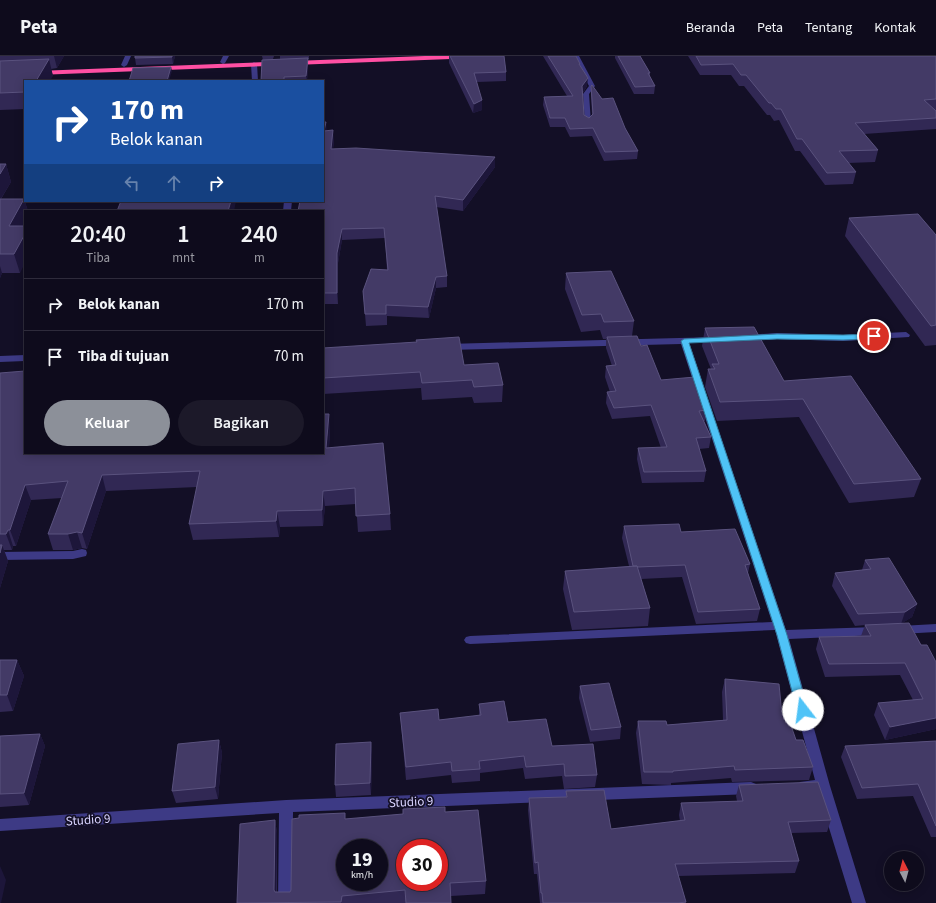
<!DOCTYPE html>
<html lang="id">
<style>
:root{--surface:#0e0b1c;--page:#1c1929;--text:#f1f3f6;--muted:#9b9ba3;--line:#2e2b3b;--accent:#8c9099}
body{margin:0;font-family:"Source Sans 3",sans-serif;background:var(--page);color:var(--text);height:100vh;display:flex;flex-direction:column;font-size:15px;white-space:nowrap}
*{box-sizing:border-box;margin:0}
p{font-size:13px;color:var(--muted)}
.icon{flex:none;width:22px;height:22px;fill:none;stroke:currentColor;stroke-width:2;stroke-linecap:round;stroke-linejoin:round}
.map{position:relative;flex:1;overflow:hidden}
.sheet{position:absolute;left:24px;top:154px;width:300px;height:244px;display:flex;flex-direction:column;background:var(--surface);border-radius:0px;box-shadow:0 2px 10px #0003,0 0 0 1px var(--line)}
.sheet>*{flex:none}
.guide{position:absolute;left:24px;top:24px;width:300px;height:122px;border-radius:0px;box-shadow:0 2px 10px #0003,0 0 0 1px var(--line);background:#1a4fa0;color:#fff;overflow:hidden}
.needle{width:26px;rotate:354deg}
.fabs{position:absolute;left:884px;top:795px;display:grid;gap:8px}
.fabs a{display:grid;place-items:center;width:40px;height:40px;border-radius:50%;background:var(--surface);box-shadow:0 2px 10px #0003,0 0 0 1px var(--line);font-size:20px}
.speed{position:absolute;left:336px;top:783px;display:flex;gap:8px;font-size:20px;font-weight:700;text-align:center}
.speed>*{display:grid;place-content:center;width:52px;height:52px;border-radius:50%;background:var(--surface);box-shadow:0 2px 10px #0003,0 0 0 1px var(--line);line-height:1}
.speed small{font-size:10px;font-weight:400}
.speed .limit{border:6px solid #d22;background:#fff;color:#111}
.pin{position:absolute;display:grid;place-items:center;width:34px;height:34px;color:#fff;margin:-17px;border:2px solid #fff;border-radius:50%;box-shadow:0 1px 4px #0007}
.me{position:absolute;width:44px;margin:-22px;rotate:345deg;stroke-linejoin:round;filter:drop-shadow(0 0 3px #0008)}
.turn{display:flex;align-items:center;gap:14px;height:84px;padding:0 20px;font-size:18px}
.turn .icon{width:52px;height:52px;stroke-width:2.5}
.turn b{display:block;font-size:28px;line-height:34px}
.lanes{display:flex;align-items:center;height:38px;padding:0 20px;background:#0003;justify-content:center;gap:20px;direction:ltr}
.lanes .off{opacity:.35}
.eta{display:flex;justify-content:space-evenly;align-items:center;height:68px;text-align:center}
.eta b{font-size:24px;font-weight:600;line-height:28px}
.cta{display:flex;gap:8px;margin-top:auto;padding:8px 20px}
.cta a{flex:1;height:46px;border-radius:24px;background:var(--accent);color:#fff;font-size:16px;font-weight:600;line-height:46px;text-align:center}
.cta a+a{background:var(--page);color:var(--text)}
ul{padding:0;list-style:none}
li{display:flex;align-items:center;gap:12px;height:52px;padding:0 20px;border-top:1px solid var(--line)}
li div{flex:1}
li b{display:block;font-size:15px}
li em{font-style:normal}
header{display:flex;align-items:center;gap:24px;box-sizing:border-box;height:56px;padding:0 20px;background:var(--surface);border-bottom:1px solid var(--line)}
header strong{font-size:19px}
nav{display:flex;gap:22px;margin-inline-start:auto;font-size:14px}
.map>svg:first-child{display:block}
</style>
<header>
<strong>Peta</strong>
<nav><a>Beranda</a><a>Peta</a><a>Tentang</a><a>Kontak</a></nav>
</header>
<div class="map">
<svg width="936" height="847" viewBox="0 0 936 847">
<rect width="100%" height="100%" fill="#130f26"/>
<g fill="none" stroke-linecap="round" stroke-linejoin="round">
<!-- minor -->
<path fill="#3d3a85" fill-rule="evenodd" d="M125,0H131L127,9L124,11L121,9Z
M223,0H229L225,7L223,8L220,6Z
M573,0H579L595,30L589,38L591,67L588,69L585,67L583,38L589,30Z
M254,6L257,8L258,25H252L251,8Z
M284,145H292L291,155H283Z
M906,276L910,279L909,281L843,285L777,283L747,285L743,282L747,279L777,277L843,279Z
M717,281L720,282L721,284L720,286L689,287L786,574L876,571L880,572L882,575L880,578L876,579L789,583L830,730L866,847H852L818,736H805L800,734L798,730L800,726L815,724L775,574L470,588L466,587L464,584L466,581L470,580L772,566L681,288L447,294L443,291L447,288Z
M25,299V305L0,306V300Z
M82,493L86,494L87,497L86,500L73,503L0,504V496L73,495Z
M936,568V576L900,578L896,577L894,574L896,571L900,570Z
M751,726L756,728L758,732L756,736L751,738L293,756L292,847H278L279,757L0,775V763L286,744Z"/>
<!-- highway -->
<path fill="#ff4fa3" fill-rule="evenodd" d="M425,0H480L477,2L37,19L34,17L37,15Z"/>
</g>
<!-- wall -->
<path fill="#312854" d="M0,0H64L57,12L51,13L53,20L25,25V53L0,54Z
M135,0H175L173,8L136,9L135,2Z
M262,0H274L273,3H280V0H309V3H308V10L307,25H261L263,4Z
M449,0H504L506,16V25L477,26L482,54L473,57L449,7Z
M543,0H576L580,8V11L587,30L583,37L584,59L589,62L592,59L591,38V30L625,72L638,95L637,103L604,105L592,80L570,81L565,71H550L543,49L544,41L567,40Z
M615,0H640L650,17V21L655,30L654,38H634L615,2Z
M688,0H936V54H935L936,56V73L864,78L878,94L875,106L848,107L856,116L853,128L825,129L800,95H795L779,64L774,65L770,59H767L744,30H739L731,19H700Z
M327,75L334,84L333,93L495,111L463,155L436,151L447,220V231L436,232L429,262L387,260V269L366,270L363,235L387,214L385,182L342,184L338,207V248H325V273H323V155Z
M0,108H6L11,126L1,143H24L28,155H25L20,217H2L0,222Z
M849,162L936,179V289L925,290L845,180Z
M566,217L634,265L632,280L641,290L661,324L707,354L705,365H704L711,381L709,392L699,393L706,415L704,426L642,427L637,403L638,392H661L650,360L612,363L606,347L607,336H610L605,321L606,310H612L606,292V283H603L600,274L581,276L565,233Z
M705,272L784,325L921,423L914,441L849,447L799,361L717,365L705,331L708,313H711L702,290Z
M323,292L464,309L503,329L502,346L474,347L472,341L422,344L421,332L323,338Z
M0,317L25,397L330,373L329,392L390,458L391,474L358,476L356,448L325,450L323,470L280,471L279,481L193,484L189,468L197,431L106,435L87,493L82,492L73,494H53L48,478L62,442L31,444L16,490H13L12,494H4L8,505L0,532Z
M624,470L681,476L750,508L748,517L760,553L757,565L696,568L682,521L641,523L650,552L648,570L572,574L563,533L565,515L629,510L622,482Z
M865,504L917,548L912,561L902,567L936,606V673L885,684L874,659L878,647L913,644L900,619L825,621L816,593L819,581L861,580L865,569L855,570L832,530L835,517L862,514Z
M0,604H17L24,620L13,655L0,656Z
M725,623L782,659L796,684L813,711L809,724L732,726L731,722L671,727V729L642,728L636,677L638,665L667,669L723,664L722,636Z
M580,630L621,671L620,683L590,686L579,642Z
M479,648L508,666L552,690L597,719L595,731L564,733L562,720L525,723L523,712L480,717V725L452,727L451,719L406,724L400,657L439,664L479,660Z
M40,678L45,690L29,749L0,751V680Z
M219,684L222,697L218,743L176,747L172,735Z
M936,685V781H931L913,740L857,743L841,701L845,690Z
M371,686L372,698L371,739L336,741L335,729Z
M739,729L831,764L827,776L791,777L799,805L795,817L678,820L686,846V847H540L537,818H534L528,754L529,742L566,741V735L611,773L680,765L679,759L681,747L737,745L736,740Z
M445,756L486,825L485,838L451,840V847H237L275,764L277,777V836H290L346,763Z"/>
<!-- shaded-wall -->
<path fill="#1d163a" d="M54,0H64L57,12Z
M172,0H175L173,8L172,1Z
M308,2V10L307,25L306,20Z
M49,3L53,20L50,25H36Z
M171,11L172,15L169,25H167Z
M588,22L587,30L582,38V30Z
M482,44V54L473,57L474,48Z
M326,66L327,76L324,75Z
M333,74L334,84L332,103L331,93Z
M495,101V111L463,155V144Z
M6,108L11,126L0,144V118Z
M24,143L28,155H25V170H9Z
M231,145H236L234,155H228Z
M342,173V184L338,207V248L337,237V197Z
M25,178V207L20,217L14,198Z
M0,210L2,217L0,222Z
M436,221V232L429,262L428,251Z
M324,237L325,248V273L324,261Z
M329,358L330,373L328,407L326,392Z
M102,419L106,435L87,493L82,477Z
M25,429L31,444L16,490L10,474Z
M323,435L325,450L323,470L322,454Z
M277,455L280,471L279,481L276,465Z
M8,474L13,490L12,494L6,478Z
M77,476L82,492L73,494L68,478Z
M2,489L8,505L0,532V497Z
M917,548L912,561L901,568L905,556Z
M17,604L24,620L13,655L7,639Z
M936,662V673L885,684L890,671Z
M40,678L45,690L29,749L24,737Z
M219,684L222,697L218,743L215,731Z
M371,686L372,698L371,739L370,727Z
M275,764L277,777L276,847L274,834Z
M0,810L6,824L1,847H0Z"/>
<!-- building -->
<path fill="#433a66" stroke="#5a527e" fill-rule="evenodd" d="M135,0H172V1L135,2Z
M450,0H504L506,16L474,17L482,44L474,48Z
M548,0H576L580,8H579L588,22L582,30L584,59L589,62L593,58L591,30L592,29L602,43L613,42L625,72L638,95L605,96L593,72L570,73L565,62H550L544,41L573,40Z
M618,0H640L650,17H648L655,30L635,31Z
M696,0H936V43L924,44L936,55V62L855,67L878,94L839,95L856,116L827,117L802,83H797L781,53H776L771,47H769L746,19H741L733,8L701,9Z
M308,2L306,20L284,21V25H261L262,4Z
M49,3L36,25H25V36L0,37V5Z
M171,11L167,25H129L133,12Z
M323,66H326L324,75L333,74L331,93L356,92L495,101L463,144L435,140L447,220L436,221L428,251L386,249V258H365L363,235L371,213L388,214L384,172L342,173L337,197V237H324V261H323V155H298L300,145H323Z
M0,108H6L0,118Z
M0,143H24L9,170H25V178L14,198H0Z
M121,145H231L228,155H117Z
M918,158L936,179V269L931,270L849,162Z
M611,215L634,265L604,266L601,258L582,259L566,217Z
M754,271L784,325L851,320L921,423L854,428L803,343L720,346L708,313H715L712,308H719L705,272Z
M637,280L641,290L647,289L661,324L695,321L707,354L699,355L711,381L696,382L706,415L644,416L638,392L667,391L651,349L614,352L607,336L616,335L606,310L616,309L607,281Z
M459,281L464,309L498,307L503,329L474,331L472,324L422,327L420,316L323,322V292L417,286L416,284Z
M25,315V397H323V358H329L326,392L383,387L390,458L356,460L355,432L323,435L322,454L277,455L276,465L189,468L200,415L102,419L82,477L77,476L68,478H48L68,425L25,429L10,474H8L6,478H0V317Z
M679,468L681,476L735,473L750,508L745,509L760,553L698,556L685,509L638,511L637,510H633L624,470Z
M0,489H2L0,497Z
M889,502L917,548L905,556L858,558L835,517L871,513L865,504Z
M637,510L650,552L574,556L565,515Z
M909,567L921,589H927L936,606V662L890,671L878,647L923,643L905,607L829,608L819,581L871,580L865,569Z
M0,604H17L7,639H0Z
M725,623L779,628L782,659L787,658L796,684H803L813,711L735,714L734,710L673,715V716H644L638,665H666L667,669L727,664Z
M609,627L621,671L591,674L580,630Z
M504,645L508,666L546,663L552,690L593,688L597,719L565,720L564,708L526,711L524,700L479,705L480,713L452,715L451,706L406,711L400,657L438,653L439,664L481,659L479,648Z
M40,678L24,737L0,738V680Z
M219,684L215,731L172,735L178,688Z
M936,685V770L918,728L862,732L845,690Z
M371,686L370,727L335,729L336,688Z
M818,726L831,764L788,766L799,805L675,808L686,846L678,847H543L542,837H541L538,806L535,807L529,742L567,741L566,735L604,734L611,773L685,764L681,747L743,745L739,729Z
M445,751V756L478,754L486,825L450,827L451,847H406L405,834L342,840L341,846L237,847L240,768L275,764L274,834L275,836H290L291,834L292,763L299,762V759L345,757V763L403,758V753ZM345,792H379V826H345ZM405,792H439V826H405Z"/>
<!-- route -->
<path fill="#4fc3f7" stroke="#337fa1" d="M777,278L843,279L874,278L878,280L874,283L843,284L777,283L689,287L787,579L808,654L807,657L803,659L799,657L797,654L777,579L681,285L684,283Z"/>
<g text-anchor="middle" stroke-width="3.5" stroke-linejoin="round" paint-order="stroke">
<!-- near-street labels -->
<g font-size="13" fill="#d9d4ff" stroke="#130f26">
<text transform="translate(411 745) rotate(-3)" y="5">Studio 9</text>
<text transform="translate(88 763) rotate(-4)" y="5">Studio 9</text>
</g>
</g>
</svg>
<div class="fabs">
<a><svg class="needle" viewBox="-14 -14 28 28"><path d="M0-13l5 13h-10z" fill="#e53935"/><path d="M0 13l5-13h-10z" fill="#9b9ba3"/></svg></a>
</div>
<div class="speed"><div>19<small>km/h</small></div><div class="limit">30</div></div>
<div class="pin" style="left:874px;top:280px;background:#d93025"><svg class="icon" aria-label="arrive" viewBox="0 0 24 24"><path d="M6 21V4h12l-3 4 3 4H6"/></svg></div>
<svg class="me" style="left:803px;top:654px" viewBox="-20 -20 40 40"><circle r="19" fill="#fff"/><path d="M0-13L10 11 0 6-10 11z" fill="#4fc3f7"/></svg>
<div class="guide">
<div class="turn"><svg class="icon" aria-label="right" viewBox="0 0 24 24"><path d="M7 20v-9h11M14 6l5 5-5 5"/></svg><div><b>170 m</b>Belok kanan</div></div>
<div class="lanes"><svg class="icon off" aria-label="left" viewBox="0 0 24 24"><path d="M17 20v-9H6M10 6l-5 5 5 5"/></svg><svg class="icon off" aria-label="ahead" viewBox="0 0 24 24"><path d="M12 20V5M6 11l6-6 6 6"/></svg><svg class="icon" aria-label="right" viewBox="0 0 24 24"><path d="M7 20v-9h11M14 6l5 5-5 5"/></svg></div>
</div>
<section class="sheet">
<div class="eta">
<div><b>20:40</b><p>Tiba</p></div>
<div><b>1</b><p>mnt</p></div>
<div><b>240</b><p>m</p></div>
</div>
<ul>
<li><svg class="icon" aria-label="right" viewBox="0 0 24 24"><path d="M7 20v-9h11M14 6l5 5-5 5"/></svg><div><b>Belok kanan</b></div><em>170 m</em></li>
<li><svg class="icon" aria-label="arrive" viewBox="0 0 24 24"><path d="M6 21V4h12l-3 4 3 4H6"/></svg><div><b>Tiba di tujuan</b></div><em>70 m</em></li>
</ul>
<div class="cta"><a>Keluar</a><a>Bagikan</a></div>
</section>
</div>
